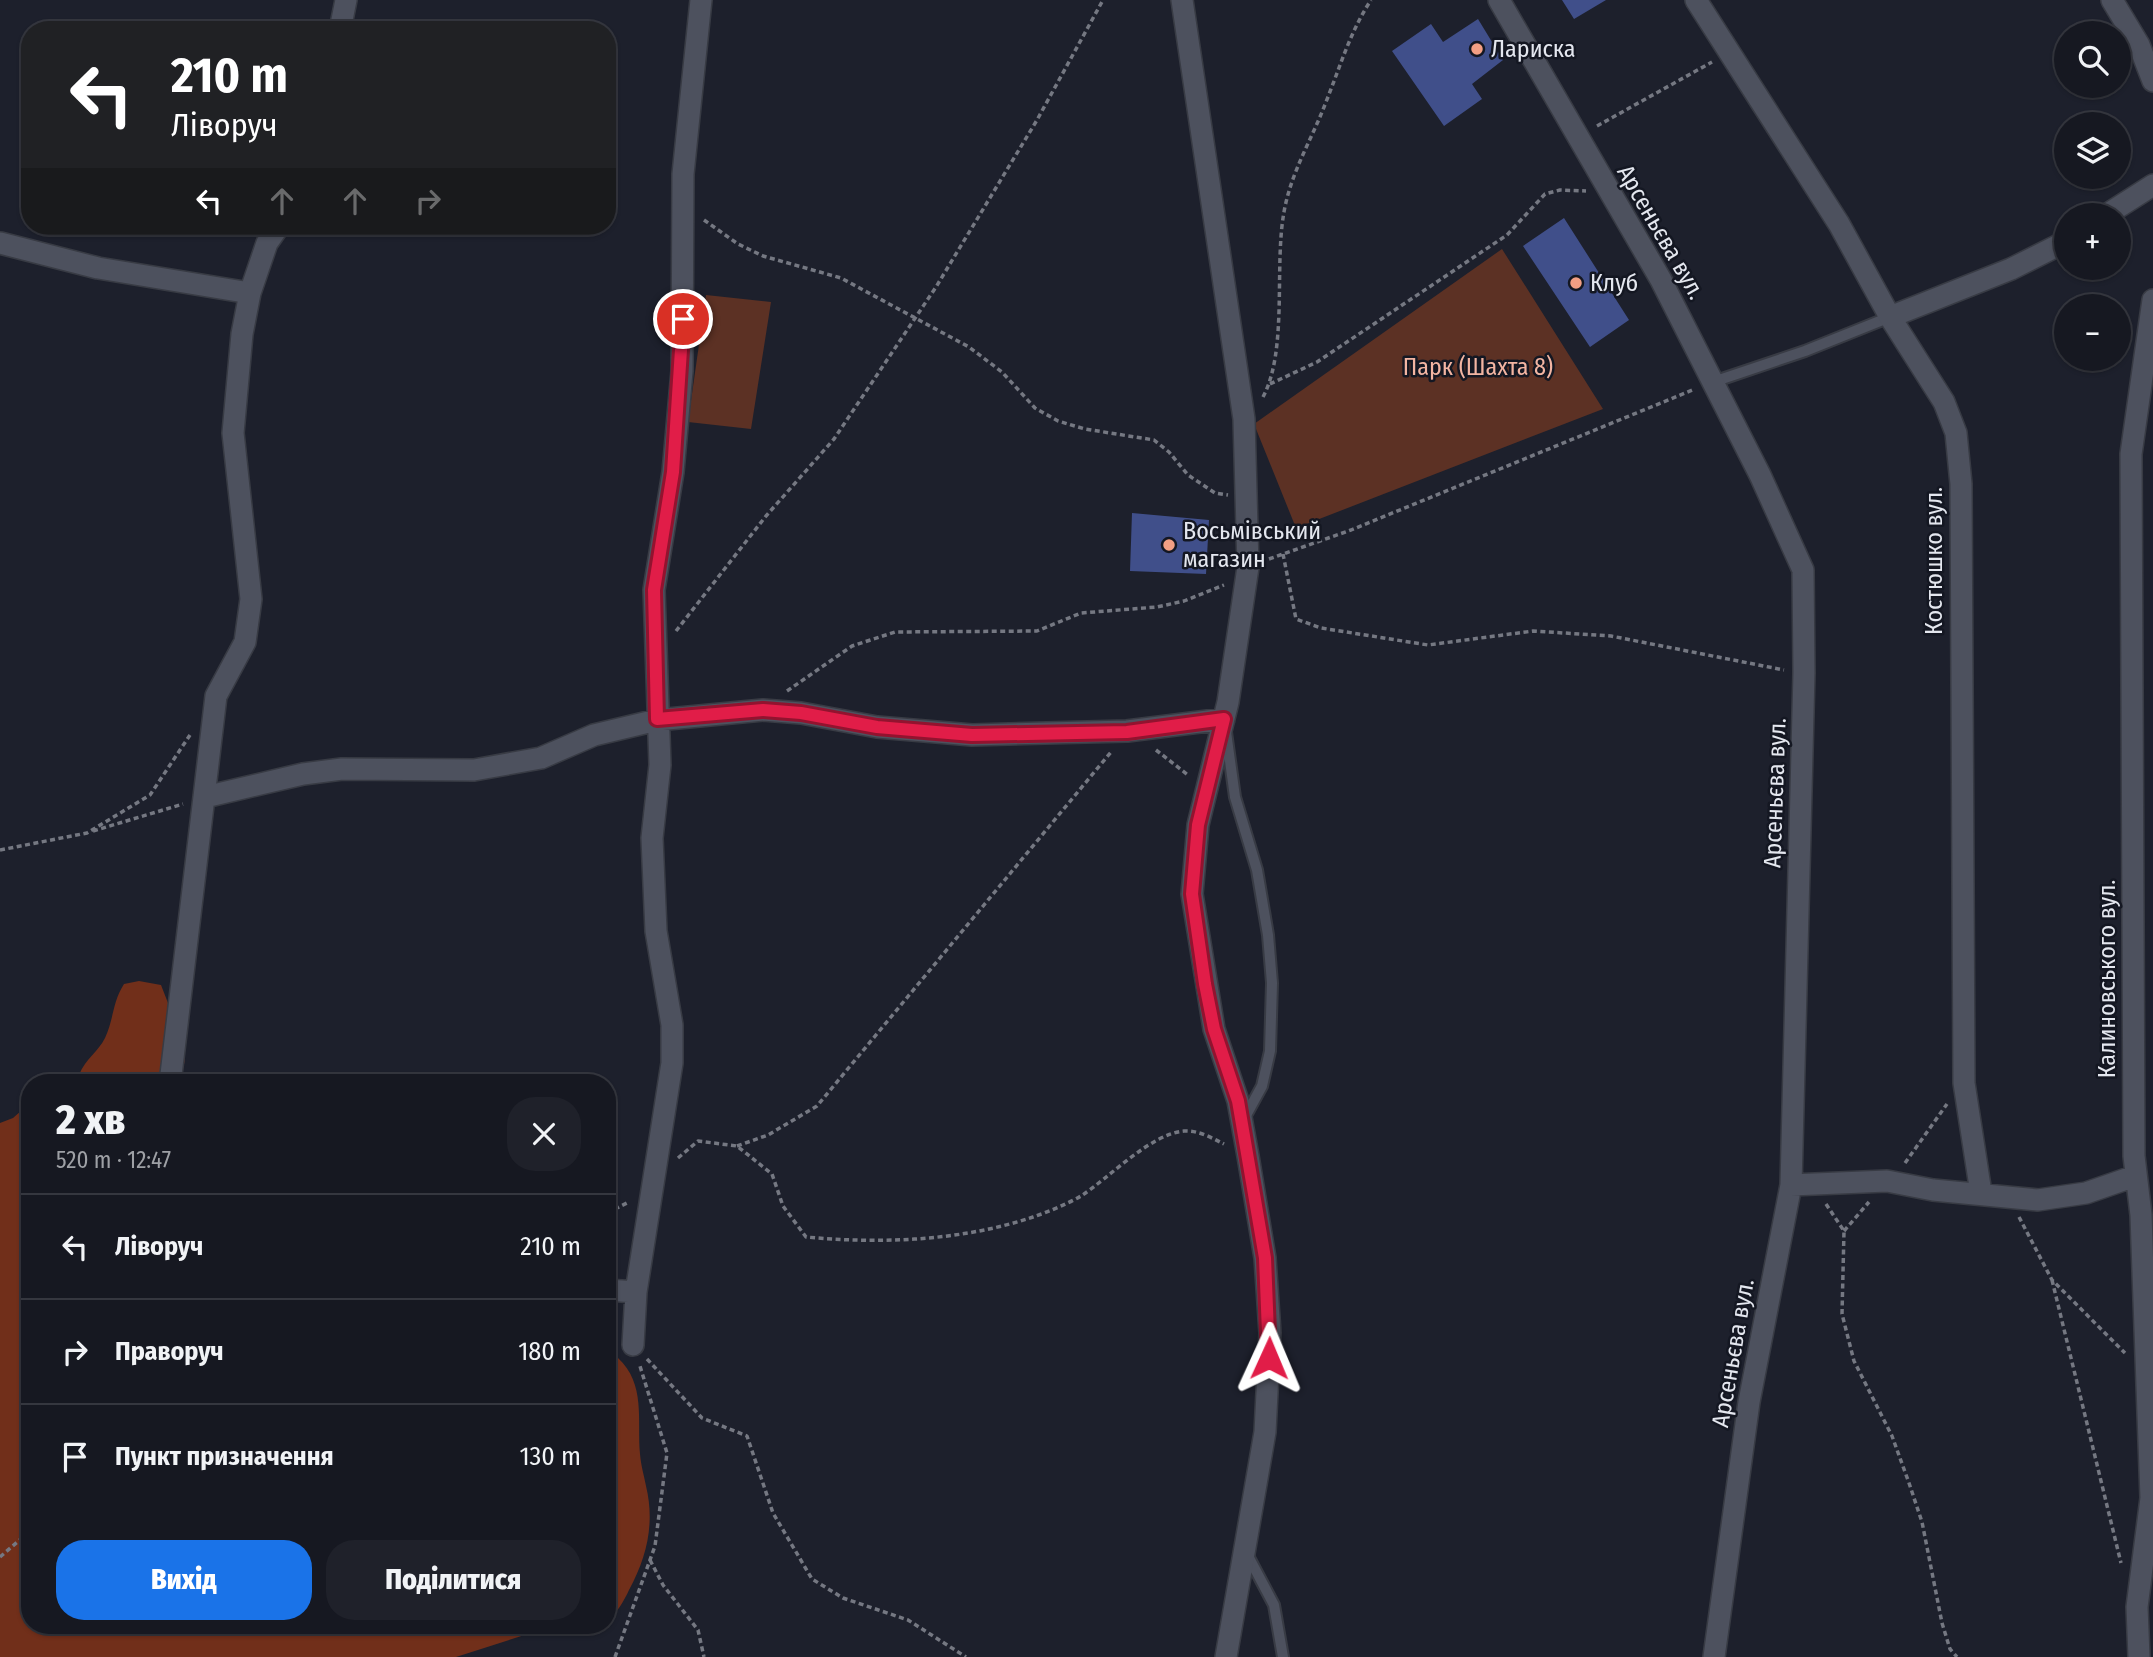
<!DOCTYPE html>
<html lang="uk">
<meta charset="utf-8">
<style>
:root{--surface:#161821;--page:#1f212a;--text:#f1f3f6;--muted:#9ea0a5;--line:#35373f;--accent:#1a73e8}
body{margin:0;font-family:"Fira Sans Condensed",sans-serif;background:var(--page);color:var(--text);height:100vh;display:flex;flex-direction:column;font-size:26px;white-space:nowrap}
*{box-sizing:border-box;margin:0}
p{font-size:23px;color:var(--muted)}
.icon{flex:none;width:38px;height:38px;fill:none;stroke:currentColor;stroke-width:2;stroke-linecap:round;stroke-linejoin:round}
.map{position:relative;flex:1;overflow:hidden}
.sheet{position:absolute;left:21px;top:1074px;width:595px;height:560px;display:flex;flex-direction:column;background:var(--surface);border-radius:28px;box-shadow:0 2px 5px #0004,0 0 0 2px var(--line)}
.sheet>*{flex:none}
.guide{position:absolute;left:21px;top:21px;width:595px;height:214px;border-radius:28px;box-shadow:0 2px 5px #0004,0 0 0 2px var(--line);background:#202124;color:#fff;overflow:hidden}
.fabs{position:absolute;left:2054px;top:21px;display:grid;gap:14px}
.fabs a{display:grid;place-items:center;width:77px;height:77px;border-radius:50%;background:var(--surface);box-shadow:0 2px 5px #0004,0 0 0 2px var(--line);font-size:35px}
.pin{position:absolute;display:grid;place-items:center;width:60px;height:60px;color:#fff;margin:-30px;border:4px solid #fff;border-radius:50%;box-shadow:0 2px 7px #0007}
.me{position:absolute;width:77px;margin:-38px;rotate:1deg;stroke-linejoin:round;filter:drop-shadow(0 0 5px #0008)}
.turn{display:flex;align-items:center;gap:24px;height:147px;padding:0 35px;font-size:32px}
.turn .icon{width:91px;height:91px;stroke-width:2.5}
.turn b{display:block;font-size:49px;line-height:60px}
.lanes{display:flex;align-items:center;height:66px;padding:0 35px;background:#0003;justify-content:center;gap:35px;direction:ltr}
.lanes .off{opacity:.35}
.round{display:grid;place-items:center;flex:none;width:74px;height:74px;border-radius:28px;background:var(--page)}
.headline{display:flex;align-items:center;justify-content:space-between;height:119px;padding:0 35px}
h1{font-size:42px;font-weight:800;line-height:52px}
.action{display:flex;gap:14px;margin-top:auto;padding:14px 35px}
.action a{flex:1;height:80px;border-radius:28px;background:var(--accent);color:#fff;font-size:28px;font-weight:800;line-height:80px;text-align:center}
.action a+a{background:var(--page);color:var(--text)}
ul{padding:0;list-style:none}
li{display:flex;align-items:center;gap:21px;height:105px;padding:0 35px;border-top:2px solid var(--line)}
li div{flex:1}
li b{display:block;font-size:26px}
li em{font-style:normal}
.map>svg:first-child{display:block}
</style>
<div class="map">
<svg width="2153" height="1657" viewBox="0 0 2153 1657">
<rect width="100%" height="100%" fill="#1d202c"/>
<!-- green -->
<path fill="#5c3124" d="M1502,249L1603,409L1296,528L1254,424Z
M706,295L771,302L751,429L688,422Z"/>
<!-- forest -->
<path fill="#712f1a" d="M139,981L161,985L168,1003L165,1036C187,1043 188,1055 181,1075L158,1077L149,1083H62L79,1075C86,1058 98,1052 105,1038C114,1019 112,1003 124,984Z
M30,1103V1626H594L537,1631L456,1657H0V1123L13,1118Z
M607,1358H618C646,1384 637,1420 640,1454C641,1466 644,1475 646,1486C655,1523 647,1557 629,1590C624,1601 617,1613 607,1621Z"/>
<!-- building -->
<path fill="#404f8a" d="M1562,0H1606L1574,19Z
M1478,19L1503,60L1472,84L1482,99L1444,126L1392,51L1431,24L1443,42Z
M1564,218L1629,320L1590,347L1523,246Z
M1132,513L1209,520L1206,574L1130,571Z"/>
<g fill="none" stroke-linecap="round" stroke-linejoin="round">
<defs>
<path id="lane" d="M1713,382L1805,351L1890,317
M1226,732L1235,797L1257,870L1268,935L1272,983L1270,1051L1262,1086L1244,1119
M1246,1552L1274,1605L1283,1657"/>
<path id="street" d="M1182,0L1244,419L1248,567L1228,702L1198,825L1192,894L1214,1029L1238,1101L1248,1156L1265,1258L1270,1333L1265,1432L1226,1657
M1499,0L1661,280L1760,475L1803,570L1804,673L1791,1185L1749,1402L1714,1657
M1696,0L1839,224L1890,317L1944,402L1956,433L1961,484L1964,1083L1981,1193
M2112,0L2139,45L2153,81
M340,30L346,0
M2106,215L2153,185
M0,243L98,268L250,293
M1890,317L2011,269L2067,241
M205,797L303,774L342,769L474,770L541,758L594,735L657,720L763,710L801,713L877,727L972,735L1127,731L1224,719
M170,1083L216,696L245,642L251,599L233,433L242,334L250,293L267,243L279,226
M1791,1185L1887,1181L1933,1190L2038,1200L2086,1193L2135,1176
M607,1290L636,1292
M633,1345L636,1292L672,1063V1025L656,931L652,838L660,765L654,590L673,472L682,371L683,174L701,0
M2139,1657L2137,1607L2151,1498L2141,1215L2134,1156L2131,454L2153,300"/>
</defs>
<!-- lane casing -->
<use href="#lane" stroke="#383b44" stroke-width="14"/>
<!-- street casing -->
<use href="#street" stroke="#383b44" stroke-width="24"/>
<!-- path -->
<path stroke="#757882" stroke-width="3.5" stroke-dasharray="5 3.5" stroke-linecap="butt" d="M1597,126L1712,62
M704,220L738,244L763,256L841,278L969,347L1002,372L1035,408L1058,421L1085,429L1154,440L1169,452L1188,475L1215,493L1228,495
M1270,384L1317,362L1507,235L1545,194L1560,190L1586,191
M1263,397C1288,350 1274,266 1284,212C1291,172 1312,139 1326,102C1340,67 1350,32 1371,0
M1283,554L1296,619L1321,628L1428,645L1533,631L1611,636L1784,670
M1269,559L1351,530L1695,389
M676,631L766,516L834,439L936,287L1037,120L1103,0
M787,691L852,646L895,632L1037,631L1081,613L1157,607L1184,601L1224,585
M1156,750L1188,775
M93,831L183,804
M0,850L87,833L150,795L190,735
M737,1146L768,1135L817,1106L1111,752
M678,1158L698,1141L737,1146L772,1174L783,1206L806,1237C880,1244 962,1241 1033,1217C1048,1212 1067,1204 1081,1196C1109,1178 1150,1134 1184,1131C1198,1130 1212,1138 1224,1144
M1905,1163L1947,1104
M1826,1204L1844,1231L1842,1314L1854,1361L1892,1436L1909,1483L1922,1522L1942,1623L1950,1649L1957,1657
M607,1213L629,1202
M2019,1217L2052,1280L2125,1353
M1844,1231L1869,1202
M2052,1280L2121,1563
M647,1359L702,1418L747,1436L773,1513L812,1579L843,1598L908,1620L966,1657
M0,1557L30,1531
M650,1560L663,1585L698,1630L704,1657
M615,1657L655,1546L667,1453L639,1363"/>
<!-- lane -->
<use href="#lane" stroke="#4d515e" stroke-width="10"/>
<!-- street -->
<use href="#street" stroke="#4d515e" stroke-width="21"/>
</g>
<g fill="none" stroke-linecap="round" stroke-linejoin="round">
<defs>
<path id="route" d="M683,319L673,472L654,590L657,719L763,710L801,713L877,727L972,735L1127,732L1224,719L1198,825L1192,894L1205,984L1214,1029L1238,1101L1265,1258L1269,1358"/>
</defs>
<!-- route casing -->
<use href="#route" stroke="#92132f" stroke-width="18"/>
<!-- route -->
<use href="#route" stroke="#e11d48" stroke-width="12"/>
</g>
<!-- markers -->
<g fill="#f39f84" stroke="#141722" stroke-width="2.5">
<circle cx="1477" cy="49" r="7"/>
<circle cx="1576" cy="283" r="7"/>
<circle cx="1169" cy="545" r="7"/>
</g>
<g text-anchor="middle" stroke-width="5" stroke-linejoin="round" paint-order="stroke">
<!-- poi labels -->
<g font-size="24" fill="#e4e7ef" stroke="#141722" text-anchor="start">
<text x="1491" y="57">Лариска</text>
<text x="1590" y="291">Клуб</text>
<text x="1183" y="539">Восьмівський<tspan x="1183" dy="28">магазин</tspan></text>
</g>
<!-- street labels -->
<g font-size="24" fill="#e4e7ef" stroke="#141722">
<text transform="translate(1661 232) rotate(60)" y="8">Арсеньєва вул.</text>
<text transform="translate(1934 561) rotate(-90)" y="8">Костюшко вул.</text>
<text transform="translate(1775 793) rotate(-88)" y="8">Арсеньєва вул.</text>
<text transform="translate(2107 979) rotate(-90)" y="8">Калиновського вул.</text>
<text transform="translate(1733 1353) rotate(-80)" y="8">Арсеньєва вул.</text>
</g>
<!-- park labels -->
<g font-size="24" fill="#f3b5a2" stroke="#141722">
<text x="1478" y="375">Парк (Шахта 8)</text>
</g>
</g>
</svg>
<div class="fabs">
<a><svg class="icon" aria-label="search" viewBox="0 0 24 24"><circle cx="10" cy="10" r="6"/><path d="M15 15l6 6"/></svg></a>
<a><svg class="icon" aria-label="layers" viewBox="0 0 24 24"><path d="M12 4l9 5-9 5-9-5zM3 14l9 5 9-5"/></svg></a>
<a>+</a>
<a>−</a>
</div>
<div class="pin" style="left:683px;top:319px;background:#d93025"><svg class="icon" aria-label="arrive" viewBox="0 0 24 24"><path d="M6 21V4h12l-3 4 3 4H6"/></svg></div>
<svg class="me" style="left:1269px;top:1358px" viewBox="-20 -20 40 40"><path d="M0-17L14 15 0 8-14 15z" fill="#e11d48" stroke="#fff" stroke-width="4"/></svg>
<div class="guide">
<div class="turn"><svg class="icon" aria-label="left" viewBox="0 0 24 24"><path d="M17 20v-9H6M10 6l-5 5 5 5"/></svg><div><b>210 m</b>Ліворуч</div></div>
<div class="lanes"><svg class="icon" aria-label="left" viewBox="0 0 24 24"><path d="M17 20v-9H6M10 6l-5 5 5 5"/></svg><svg class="icon off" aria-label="ahead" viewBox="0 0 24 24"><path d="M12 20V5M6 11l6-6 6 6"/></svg><svg class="icon off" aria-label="ahead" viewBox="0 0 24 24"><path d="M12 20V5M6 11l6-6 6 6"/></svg><svg class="icon off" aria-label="right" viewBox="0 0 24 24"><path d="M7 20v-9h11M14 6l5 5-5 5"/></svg></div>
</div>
<section class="sheet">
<div class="headline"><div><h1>2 хв</h1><p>520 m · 12:47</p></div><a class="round"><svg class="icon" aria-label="close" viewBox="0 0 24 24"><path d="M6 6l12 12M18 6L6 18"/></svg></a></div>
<ul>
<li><svg class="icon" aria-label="left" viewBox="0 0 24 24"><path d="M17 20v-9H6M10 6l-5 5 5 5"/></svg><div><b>Ліворуч</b></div><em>210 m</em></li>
<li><svg class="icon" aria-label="right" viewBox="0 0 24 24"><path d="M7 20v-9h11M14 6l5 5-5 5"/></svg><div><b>Праворуч</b></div><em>180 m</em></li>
<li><svg class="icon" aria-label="arrive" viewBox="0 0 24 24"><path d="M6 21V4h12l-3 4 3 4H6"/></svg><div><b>Пункт призначення</b></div><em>130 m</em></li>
</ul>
<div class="action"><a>Вихід</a><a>Поділитися</a></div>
</section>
</div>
